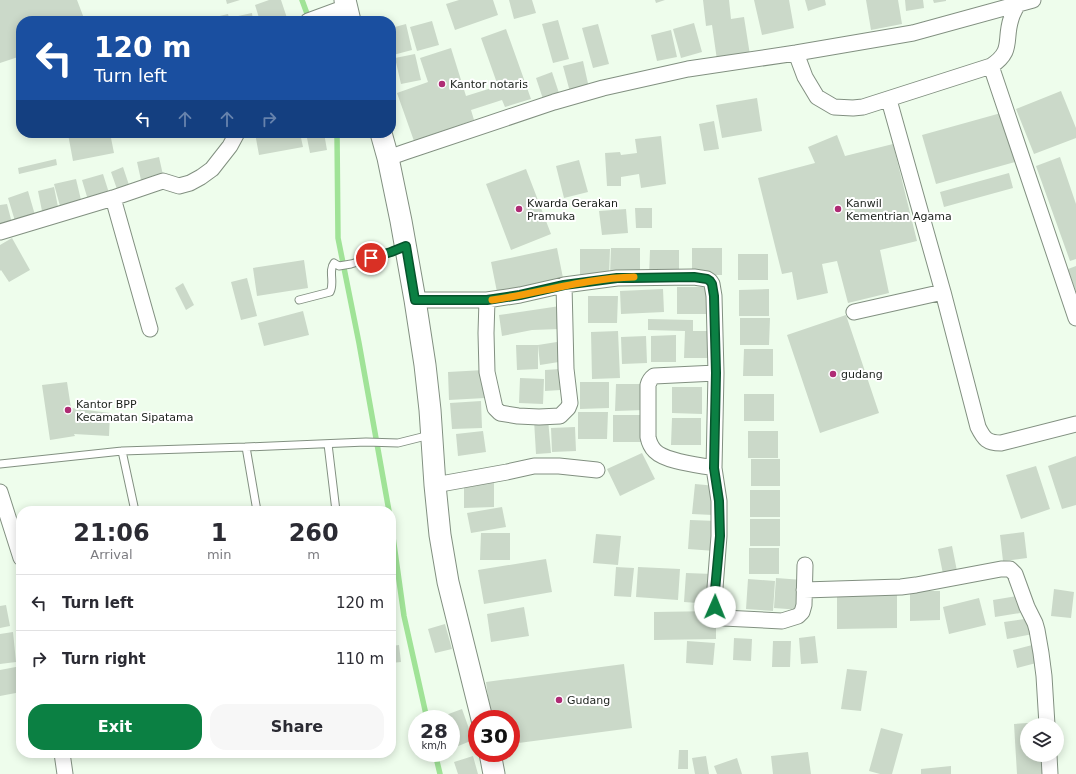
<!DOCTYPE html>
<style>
:root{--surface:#fff;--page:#f7f7f7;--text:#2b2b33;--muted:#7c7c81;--line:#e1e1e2;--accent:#0b8043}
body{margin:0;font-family:"DejaVu Sans",sans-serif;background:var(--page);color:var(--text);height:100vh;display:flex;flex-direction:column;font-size:15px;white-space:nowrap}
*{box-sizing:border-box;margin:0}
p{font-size:13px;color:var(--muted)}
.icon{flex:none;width:22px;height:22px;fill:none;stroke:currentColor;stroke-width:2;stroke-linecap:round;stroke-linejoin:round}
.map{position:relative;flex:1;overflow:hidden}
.panel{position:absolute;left:16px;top:506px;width:380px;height:252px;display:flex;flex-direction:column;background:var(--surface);border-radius:16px;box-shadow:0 2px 10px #0003}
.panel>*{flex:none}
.hud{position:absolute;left:16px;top:16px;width:380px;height:122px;border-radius:16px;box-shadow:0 2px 10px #0003;background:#1a4fa0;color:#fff;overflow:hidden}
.fabs{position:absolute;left:1020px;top:718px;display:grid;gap:8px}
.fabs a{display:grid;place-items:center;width:44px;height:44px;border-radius:50%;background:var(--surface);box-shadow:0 2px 10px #0003;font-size:20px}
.speed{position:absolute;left:408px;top:710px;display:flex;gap:8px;font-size:20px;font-weight:700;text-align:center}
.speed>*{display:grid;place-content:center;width:52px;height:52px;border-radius:50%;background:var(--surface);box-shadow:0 2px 10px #0003;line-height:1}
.speed small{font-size:10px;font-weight:400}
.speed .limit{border:6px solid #d22;background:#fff;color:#111}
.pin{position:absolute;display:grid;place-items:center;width:34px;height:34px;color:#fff;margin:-17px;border:2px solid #fff;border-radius:50%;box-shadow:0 1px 4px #0007}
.me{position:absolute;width:44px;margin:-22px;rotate:1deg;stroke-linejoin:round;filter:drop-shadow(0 0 3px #0008)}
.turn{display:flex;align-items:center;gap:14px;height:84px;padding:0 12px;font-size:18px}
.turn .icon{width:52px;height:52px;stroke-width:2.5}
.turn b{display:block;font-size:28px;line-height:34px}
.lanes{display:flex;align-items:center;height:38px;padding:0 12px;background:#0003;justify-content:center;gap:20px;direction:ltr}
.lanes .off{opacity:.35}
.eta{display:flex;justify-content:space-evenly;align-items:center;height:68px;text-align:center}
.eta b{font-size:24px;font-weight:800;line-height:28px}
.button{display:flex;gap:8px;margin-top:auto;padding:8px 12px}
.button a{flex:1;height:46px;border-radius:16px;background:var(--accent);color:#fff;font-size:16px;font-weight:800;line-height:46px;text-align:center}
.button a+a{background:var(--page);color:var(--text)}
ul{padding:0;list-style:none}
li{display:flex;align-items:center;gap:12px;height:56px;padding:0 12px;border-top:1px solid var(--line)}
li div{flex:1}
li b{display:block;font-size:15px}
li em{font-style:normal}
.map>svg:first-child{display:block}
</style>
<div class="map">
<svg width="1076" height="774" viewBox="0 0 1076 774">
<rect width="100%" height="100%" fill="#eefdec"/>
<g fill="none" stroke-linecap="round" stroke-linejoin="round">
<!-- stream -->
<path stroke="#a0e397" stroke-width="5.5" d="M302,0L309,19
M337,133L338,238L359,343L389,511
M391,523L404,616L427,719
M435,753L440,774"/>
</g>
<!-- building -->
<path fill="#cbd9c9" d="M0,0H77L85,21H21V56L0,63Z
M226,0H240L227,4Z
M269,0H281L288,21H260L255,5Z
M459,0H493L498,15L455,30L446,4Z
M509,0H532L536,13L514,19Z
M655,0H665L656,3Z
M703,0H729L731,19L744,17L750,55L717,60L712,25L706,26Z
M754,0H789L794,28L762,35Z
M805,0H825L826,5L808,11Z
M866,0H898L902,24L871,30Z
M905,0H923L924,8L906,11Z
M933,0H946V1L934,3Z
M252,13L253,21H208L207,19L228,14L229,18Z
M558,20L569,59L553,63L542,24Z
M432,21L439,45L417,51L410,27Z
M694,23L702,52L681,58L673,29Z
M406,24L412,50L393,55L391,48V28Z
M598,24L609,64L593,68L582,28Z
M506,29L531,99L505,107L502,100L471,110L474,120L414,141L397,93L428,82L420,58L451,48L466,96L498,86L481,38Z
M671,30L677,57L657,61L651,35Z
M415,54L421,80L401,84L395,58Z
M583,61L589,88L570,92L563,66Z
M552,72L560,96L544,102L536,78Z
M1061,91L1076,128V138L1034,154L1016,109Z
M757,98L762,131L722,138L716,105Z
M1001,113L1015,162L936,184L922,135Z
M714,121L719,149L704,151L699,124Z
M72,133H110L114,153L73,161L68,134Z
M255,133H300L303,147L259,155Z
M306,133H324L327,150L310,153Z
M837,135L845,156L893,144L917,241L880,250L889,293L848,303L837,261L822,264L828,293L797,300L792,272L782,274L758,178L815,163L808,147Z
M661,136L666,184L641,188L639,174L621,177V186H607L605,153L620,152L621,155L637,153L635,139Z
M159,157L163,175L141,180L137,162Z
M1060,157L1076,204V259L1070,261L1036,166Z
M56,159L57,165L19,174L18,168Z
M579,160L588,192L564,198L556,166Z
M123,167L130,188L118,192L111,172Z
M526,169L551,234L511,250L486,184Z
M1009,173L1013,188L944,207L940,192Z
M103,174L109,193L88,200L82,180Z
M76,179L81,200L60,206L54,184Z
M54,187L58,207L42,211L38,191Z
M28,191L35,215L15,221L8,198Z
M7,204L12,223L0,226V205Z
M635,208H652V228H636Z
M626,209L628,233L602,235L599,211Z
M12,238L30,270L9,282L1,270L0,271V245Z
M557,248L563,278L497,292L491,262Z
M611,248H640V275H610Z
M692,248H722V275H692Z
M580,249H610L609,276H580Z
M650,250H679V277H649Z
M738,254H768V280H738Z
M304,260L308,288L257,296L253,268Z
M1076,266V292L1068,269Z
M247,278L257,316L241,320L231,282Z
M183,283L194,305L186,310L175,288Z
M677,287H707V314H677Z
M663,289L664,312L621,314L620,291Z
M769,289V316H739V290Z
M588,296H618L617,323H588Z
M560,306V329L532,330L502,336L499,315Z
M303,311L309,335L264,346L258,323Z
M846,315L879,413L820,433L787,335Z
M740,318H770L769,345H740Z
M648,319L693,320V331H714V358H684L685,331L648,330Z
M618,331L620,378L592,379L591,332Z
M676,335V362H651V336Z
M646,336L647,363L622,364L621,337Z
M563,341L565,361L540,365L538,345V369L517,370L516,345H538Z
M744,349H773V376H743Z
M560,369L561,390L545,391V370Z
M484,370L485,398L449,400L448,372Z
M520,378L544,379L543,404L519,403Z
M67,382L71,408L110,413L109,436L74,434L75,436L50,440L42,385Z
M580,382H609V408L580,409Z
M616,384H645V410L615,411Z
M672,387H702V414L672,413Z
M744,394H774V421H744Z
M481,401L482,428L452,429L450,403Z
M578,412H608L607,439H578Z
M613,415H643V442H613Z
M672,418H701V445H671Z
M548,419L551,453L536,454L534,420Z
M575,427L576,451L552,452L551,428Z
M483,431L486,452L458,456L456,434Z
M748,431H778V458H748Z
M642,453L655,479L620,496L607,469Z
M1076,456V505L1062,509L1048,466Z
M751,459H780V486H751Z
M1036,466L1050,509L1021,519L1006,475Z
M464,481H494V507L464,508Z
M695,484L716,486L713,515L692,514Z
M750,490H780V517H750Z
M502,507L506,527L471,533L467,513Z
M318,508V511H309L308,510Z
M750,519H780V546H750Z
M690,520L717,521L715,551L688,549Z
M1024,532L1027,558L1003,561L1000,535Z
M481,533H510V560H480Z
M596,534L621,536L618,565L593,563Z
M952,546L957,571L943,574L938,549Z
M749,548H779V574H749Z
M546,559L552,592L484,604L478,570Z
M616,567L634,568L631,597L614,596Z
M638,567L680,569L678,600L636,597Z
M686,573L713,574L711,604L684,602Z
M776,578L803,580L801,610L774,608Z
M748,579L775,581L773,611L746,609Z
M1054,589L1074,592L1071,618L1051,616Z
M910,591H940V620L910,621Z
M897,594V628L837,629V595Z
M1017,596L1020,613L995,617L993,600Z
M979,598L986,625L949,634L943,607Z
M6,605L10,626L0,628V606Z
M524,607L529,636L491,642L487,614Z
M716,611V639L654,640V612Z
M391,618H392L395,642H391Z
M1031,618L1033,634L1007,639L1004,622Z
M445,624L452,649L435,653L428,629Z
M13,632L16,662L0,664V634Z
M815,636L818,663L801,664L799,638Z
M734,638L752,639L751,661L733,660Z
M687,641L715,643L713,665L686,663Z
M773,641H791L790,667H772Z
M1036,644L1040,662L1017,668L1013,650Z
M399,645L401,662L391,663V646Z
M624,664L632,728L511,744V719H491L486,682Z
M21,666V692L0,696V670Z
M847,669L867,671L861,711L841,709Z
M462,709L473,740L451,749V719H435Z
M1043,722V725H1027V755H1045L1046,774H1017L1014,724Z
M881,728L903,734L892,774H880L869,771Z
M679,750H688V769H678Z
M808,752L811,774H773L771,756Z
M473,756L478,774H458L454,762Z
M706,756L709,774H695L692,758Z
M737,758L742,774H717L714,766Z
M951,766V774H921V769Z"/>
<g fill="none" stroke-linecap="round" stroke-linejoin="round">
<defs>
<path id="lane" d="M299,300L330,292C335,283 328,271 334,263L339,266L351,264L391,252L403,247
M328,444L336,511
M246,447L257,511
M122,451L135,511
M0,464L122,451L246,447L366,442L398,443L430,435"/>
<path id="street" d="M308,21L346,7
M796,53L805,77L817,97L834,107L853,108L863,107L991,66C1014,51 1004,40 1011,19C1012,14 1015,10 1017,5
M991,66L1076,318
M388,158L405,152L554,102L603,88L688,69L796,53L913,33L1033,0
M113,198L150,329
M0,232L113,198L154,184L163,181L179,186L190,183L201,177L212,169L230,146L237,133
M943,292L978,427C984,439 987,443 1001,443L1076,424
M415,300H487L520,295L564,285L617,278L694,277L707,279L710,281L712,284L714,296L716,373L714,468L719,501V536L714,601C715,608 717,614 723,618L782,621L798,616L802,612L804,605L805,565
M487,300L486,333L487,372L495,408L500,413L518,416L539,417L560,416L568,408L570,403L566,369L564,285
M854,312L943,292L889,100
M714,468C699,465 666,462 655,451C651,447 649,442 648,437V385C649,381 650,379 654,376L716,373
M435,485L507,472L534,466H559L597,470
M0,492L21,558
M804,590L901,587L916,585L1001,569H1010L1015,574L1027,607L1035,623L1037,630L1041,653L1044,676L1047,725
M62,753L65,774
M1049,755L1050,774"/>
<path id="secondary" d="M345,0L350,21
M381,133L388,158L401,221L415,300L425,365L430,410L435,485L440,535L448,582L482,719
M490,753L494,774"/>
</defs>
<!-- lane casing -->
<use href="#lane" stroke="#829081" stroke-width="9"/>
<!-- street casing -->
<use href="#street" stroke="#829081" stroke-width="17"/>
<!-- secondary casing -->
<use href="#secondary" stroke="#829081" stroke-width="23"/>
<!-- lane -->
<use href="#lane" stroke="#fff" stroke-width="7"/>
<!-- street -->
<use href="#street" stroke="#fff" stroke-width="15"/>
<!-- secondary -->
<use href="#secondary" stroke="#fff" stroke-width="21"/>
</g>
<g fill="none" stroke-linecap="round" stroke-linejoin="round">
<defs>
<path id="route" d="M371,258L391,252L406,246L415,300H487L520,295L564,285L617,278H632L694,277L707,279L710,281L712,284L714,296L716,373L714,468L719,501L720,536L714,601L715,607"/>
</defs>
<!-- route casing -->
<use href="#route" stroke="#07532c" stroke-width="10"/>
<!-- route -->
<use href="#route" stroke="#0b8043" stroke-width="7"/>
<!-- slow -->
<path stroke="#f59e0b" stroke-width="7" d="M492,300C540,293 586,278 634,277"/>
</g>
<!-- markers -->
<g fill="#af2b74" stroke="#fff" stroke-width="1.5">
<circle cx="442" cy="84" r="4"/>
<circle cx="519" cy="209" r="4"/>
<circle cx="838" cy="209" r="4"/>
<circle cx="833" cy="374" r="4"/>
<circle cx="68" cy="410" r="4"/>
<circle cx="559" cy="700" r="4"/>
</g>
<g text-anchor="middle" stroke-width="4" stroke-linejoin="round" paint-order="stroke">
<!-- poi labels -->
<g font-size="11" fill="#1c211c" stroke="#fff" text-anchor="start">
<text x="450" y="88">Kantor notaris</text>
<text x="527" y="207">Kwarda Gerakan<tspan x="527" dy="13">Pramuka</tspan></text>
<text x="846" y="207">Kanwil<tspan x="846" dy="13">Kementrian Agama</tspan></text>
<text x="841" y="378">gudang</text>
<text x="76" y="408">Kantor BPP<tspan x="76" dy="13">Kecamatan Sipatama</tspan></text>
<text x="567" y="704">Gudang</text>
</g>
</g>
</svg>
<div class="fabs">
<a><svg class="icon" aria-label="layers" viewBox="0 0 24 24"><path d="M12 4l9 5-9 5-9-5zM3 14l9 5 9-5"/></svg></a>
</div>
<div class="speed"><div>28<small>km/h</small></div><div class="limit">30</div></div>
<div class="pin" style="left:371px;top:258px;background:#d93025"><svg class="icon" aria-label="arrive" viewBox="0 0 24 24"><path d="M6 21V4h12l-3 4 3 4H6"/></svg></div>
<svg class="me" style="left:715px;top:607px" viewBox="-20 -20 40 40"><circle r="19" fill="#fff"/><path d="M0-13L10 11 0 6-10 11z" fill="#0b8043"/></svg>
<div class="hud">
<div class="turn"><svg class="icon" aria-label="left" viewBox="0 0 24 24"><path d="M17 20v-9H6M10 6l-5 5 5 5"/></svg><div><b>120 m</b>Turn left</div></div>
<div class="lanes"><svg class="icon" aria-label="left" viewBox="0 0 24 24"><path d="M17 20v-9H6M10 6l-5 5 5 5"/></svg><svg class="icon off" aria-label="ahead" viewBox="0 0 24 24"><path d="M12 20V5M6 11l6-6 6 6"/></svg><svg class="icon off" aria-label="ahead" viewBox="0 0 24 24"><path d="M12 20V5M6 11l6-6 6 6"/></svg><svg class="icon off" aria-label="right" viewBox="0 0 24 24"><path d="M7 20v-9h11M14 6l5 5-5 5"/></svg></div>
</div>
<section class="panel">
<div class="eta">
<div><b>21:06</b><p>Arrival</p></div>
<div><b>1</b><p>min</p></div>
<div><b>260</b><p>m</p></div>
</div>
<ul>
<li><svg class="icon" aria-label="left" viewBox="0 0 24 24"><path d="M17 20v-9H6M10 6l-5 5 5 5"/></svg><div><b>Turn left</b></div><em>120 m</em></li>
<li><svg class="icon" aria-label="right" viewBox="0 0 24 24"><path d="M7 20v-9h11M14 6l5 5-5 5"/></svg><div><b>Turn right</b></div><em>110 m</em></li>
</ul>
<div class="button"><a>Exit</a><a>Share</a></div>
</section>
</div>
